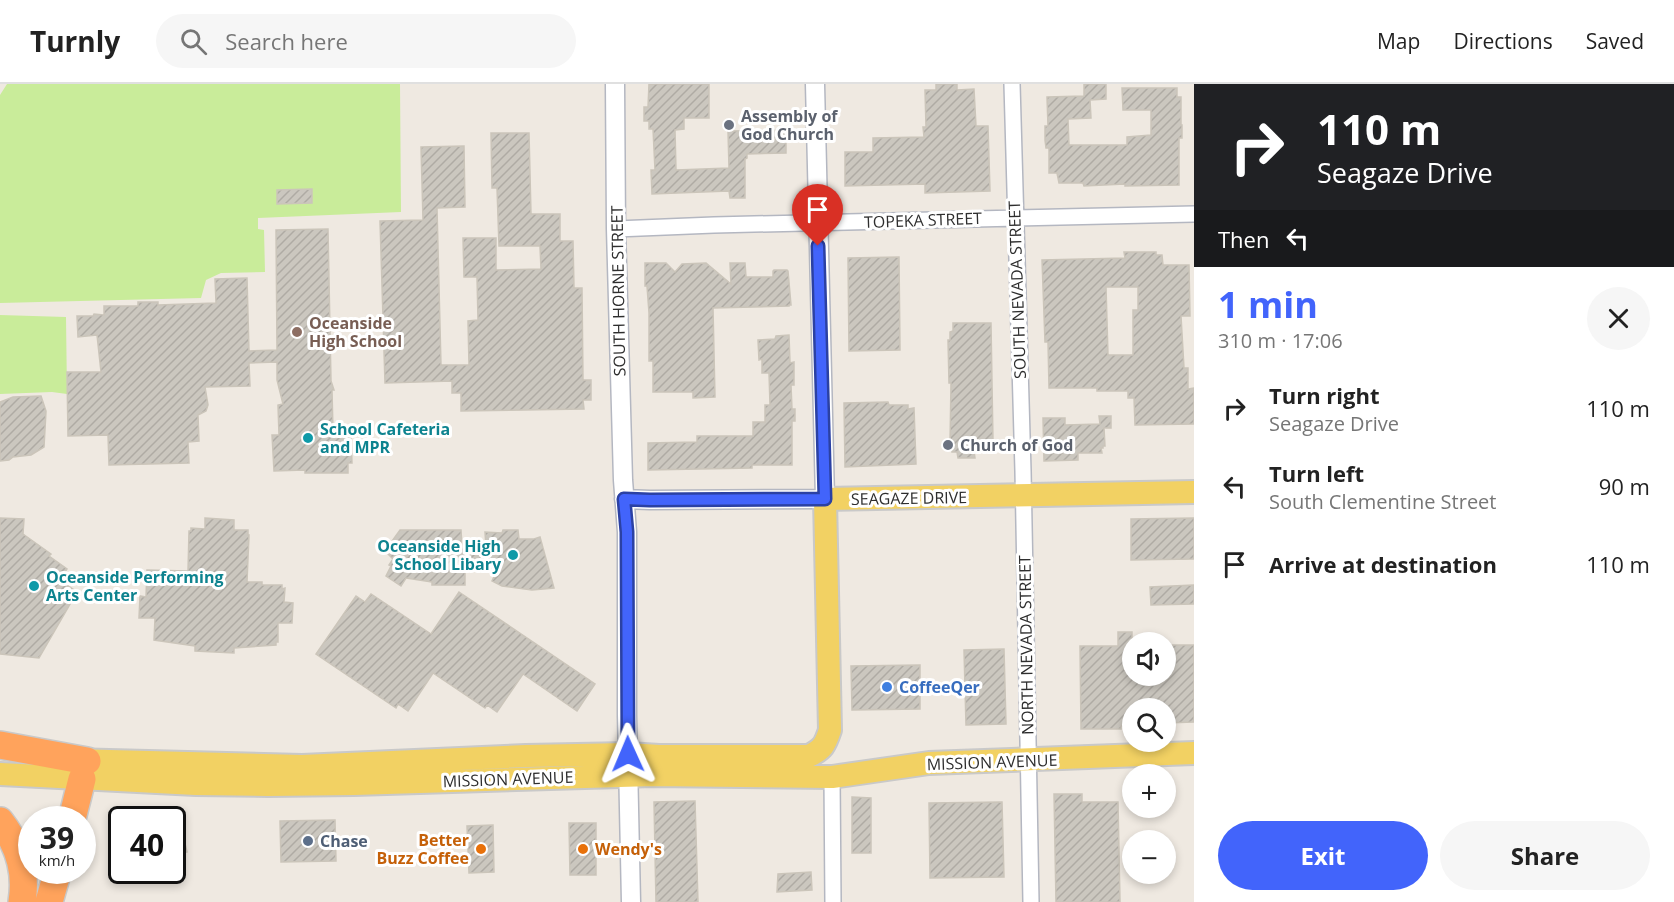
<!DOCTYPE html>
<meta charset="utf-8">
<style>
:root{--surface:#fff;--page:#f6f6f6;--text:#222;--muted:#767676;--line:#e0e0e0;--accent:#4264fb}
body{margin:0;font-family:"Open Sans",sans-serif;background:var(--page);color:var(--text);height:100vh;display:flex;flex-direction:column;font-size:22px;white-space:nowrap}
*{box-sizing:border-box;margin:0}
p{font-size:20px;color:var(--muted)}
.icon{flex:none;width:33px;height:33px;fill:none;stroke:currentColor;stroke-width:2;stroke-linecap:round;stroke-linejoin:round}
.map{position:relative;flex:1;overflow:hidden}
.panel{display:flex;flex-direction:column;background:var(--surface);width:480px}
.panel>*{flex:none}
.hud{background:#202124;color:#fff;overflow:hidden}
.tools{position:absolute;left:1122px;top:548px;display:grid;gap:12px}
.tools a{display:grid;place-items:center;width:54px;height:54px;border-radius:50%;background:var(--surface);box-shadow:0 3px 9px #0003;font-size:30px}
.speed{position:absolute;left:18px;top:722px;display:flex;gap:12px;font-size:30px;font-weight:700;text-align:center}
.speed>*{display:grid;place-content:center;width:78px;height:78px;border-radius:50%;background:var(--surface);box-shadow:0 3px 9px #0003;line-height:1}
.speed small{font-size:15px;font-weight:400}
.speed .limit{border:3px solid #111;border-radius:9px;background:#fff;color:#111}
.pin{position:absolute;display:grid;place-items:center;width:51px;height:51px;color:#fff;margin:-62px -26px;border-radius:50% 50% 50% 0;rotate:-45deg;box-shadow:0 0 6px #0007}
.pin .icon{rotate:45deg}
.me{position:absolute;width:66px;margin:-33px;rotate:359deg;stroke-linejoin:round;filter:drop-shadow(0 0 4px #0008)}
.turn{display:flex;align-items:center;gap:21px;height:126px;padding:0 24px;font-size:27px}
.turn .icon{width:78px;height:78px;stroke-width:2.5}
.turn b{display:block;font-size:42px;line-height:51px}
.then{display:flex;align-items:center;height:57px;padding:0 24px;background:#0003;gap:12px;font-size:22px}
.round{display:grid;place-items:center;flex:none;width:63px;height:63px;border-radius:32px;background:var(--page)}
.headline{display:flex;align-items:center;justify-content:space-between;height:102px;padding:0 24px}
h1{font-size:36px;font-weight:700;line-height:45px;color:var(--accent)}
.action{display:flex;gap:12px;margin-top:auto;padding:12px 24px}
.action a{flex:1;height:69px;border-radius:36px;background:var(--accent);color:#fff;font-size:24px;font-weight:700;line-height:69px;text-align:center}
.action a+a{background:var(--page);color:var(--text)}
ul{padding:0;list-style:none}
li{display:flex;align-items:center;gap:18px;height:78px;padding:0 24px}
li div{flex:1}
li b{display:block;font-size:22px}
li em{font-style:normal}
header{display:flex;align-items:center;gap:36px;box-sizing:border-box;height:84px;padding:0 30px;background:var(--surface);border-bottom:2px solid var(--line)}
header strong{font-size:28px}
nav{display:flex;gap:33px;margin-inline-start:auto;font-size:21px}
.search{width:420px;height:54px;background:var(--page);display:flex;align-items:center;gap:15px;box-sizing:border-box;padding:0 21px;border-radius:33px;color:var(--muted);font-size:22px}
main{display:flex;flex:1;min-height:0}
.map>svg:first-child{display:block}
</style>
<header>
<strong>Turnly</strong>
<div class="search"><svg class="icon" aria-label="search" viewBox="0 0 24 24"><circle cx="10" cy="10" r="6"/><path d="M15 15l6 6"/></svg>Search here</div>
<nav><a>Map</a><a>Directions</a><a>Saved</a></nav>
</header>
<main>
<div class="map">
<svg width="1194" height="818" viewBox="0 0 1194 818">
<defs>
<pattern id="building-hatch" width="6" height="6" patternUnits="userSpaceOnUse" patternTransform="scale(1.5)"><rect width="6" height="6" fill="#cbc7bf"/><path d="M-1 1l2-2M0 6l6-6M5 7l2-2" fill="none" stroke="#afaba4"/></pattern>
</defs>
<rect width="100%" height="100%" fill="#efe9e1"/>
<!-- pitch -->
<path fill="#c9ec9a" d="M7,0H400L401,128L258,134V145L264,146L265,188L221,189L206,196L201,214L0,219V11Z
M0,231L66,233L67,310L52,308L0,310Z"/>
<!-- building -->
<path fill="url(#building-hatch)" stroke="#cbc5ba" stroke-width="1.5" fill-rule="evenodd" d="M649,0H709V34H684V45L675,46L676,86L729,84L728,47L786,46V69L747,70V74L745,75V114H730L729,107L652,110L651,86H655L653,45H649V37H644V23H648Z
M936,0H957V6L974,5L976,42H988L990,107L925,109V100L845,102V68H873V54L924,53L923,43H926L925,6H936Z
M1084,0H1106V15L1090,16L1091,34L1068,35L1069,61H1127V53L1151,51V26H1123L1122,4H1177V13H1181V41H1182V54H1179V101L1125,102V100L1084,102L1083,99H1059L1057,89H1049V64H1046L1045,56V42H1048L1047,13L1084,12Z
M491,49H529L531,130H560V157H573L574,204H582L583,296H591V316H583L584,325L461,327V309H452V297L385,299L380,137L423,136L421,63L464,62L465,123L437,124L441,281H469L468,237L478,236L477,193H464L463,154H496V186L541,185L540,162H499L497,104H492Z
M312,105V119L277,120V106Z
M328,145L331,297L334,306H332L333,347L347,346V354H351L352,379H348V389H305V386L274,387L272,351H279L278,321L283,320L277,296V278L249,279L250,302L205,303L208,321L206,327L198,331L199,357L188,358L189,379L109,381L108,351L68,352L67,288H101L97,251L78,253L77,232H93L94,230L104,231V222H138V218H158V221L216,219L215,195L247,194L249,267L277,266L276,146Z
M1124,168H1156V171H1162L1163,181H1189L1190,232H1181L1184,284H1188V305L1194,304V340L1135,341L1134,314H1128V307H1097V304H1049L1048,258H1045L1042,176L1125,174ZM1106,203H1138V226H1133V271H1108Z
M899,173L900,266L849,267L848,174Z
M645,179H666L675,188L682,180L706,179L731,200L730,179H745L746,193H773V187L774,186H787L788,187L791,221H789V222L713,224L715,313L693,314V308H653V277H649V229L647,202H645Z
M953,239H991L993,358H991V367H974L975,374H958L957,368H952V359L950,360L951,299H949L948,256H950V248L953,247Z
M789,251L790,279L794,278V301H791L792,325H795V337H792V381H752V384L648,386V359L697,358V352H753V338H765V321H770L769,289H762V275L759,276L758,256L775,255L776,252Z
M41,312L46,327L44,363L31,371L13,373L9,376L0,377V318L13,313Z
M888,318L889,321H908V325L914,324L916,380L845,383L844,319Z
M1099,332H1111V344H1104L1105,362H1103V364H1101L1102,369H1078V376L1044,377L1043,334H1065V341L1100,340Z
M0,434L24,435L23,450L51,470L49,472L67,485L60,496L77,508L39,574L0,570Z
M205,434L234,436V446H248V451H249L247,498H262V501H282V505L285,504L284,518L293,519L292,539H278V558H276V561L234,564V569L195,567V562L154,556L155,534H139L140,512L146,513L147,486L188,487L189,447H191V444L205,445Z
M1194,434V475L1131,476V435Z
M400,446H461L462,462L486,463L485,448L502,449L503,446H518L519,455H534L540,453L554,504L532,506L502,502L492,497L499,482L465,480V501H432V498L406,494L401,502L386,492L391,482L389,481L393,475L385,467Z
M1194,501V520L1151,521L1150,503Z
M459,508L595,600L577,627L523,590L497,628L487,621L485,624L433,589L408,627L398,620L396,624L316,570L356,512L365,518L371,510L431,550Z
M1118,548H1132V591H1166V582H1169V561H1194V638L1166,639V624H1132V641L1121,642V645H1081L1080,562H1118Z
M1004,565L1006,640L966,641L964,566Z
M920,581V625L852,626L851,582Z
M1054,710H1082V718H1118L1120,818H1056Z
M852,713L871,714V769H852Z
M695,717L698,818H656L654,718Z
M1002,718L1004,793L930,794L929,719Z
M177,726L187,768L172,771V727Z
M335,736L336,777L281,778L280,737Z
M569,739H596V791H570Z
M493,741L494,788L469,789L467,742Z
M811,788L812,806L777,808L778,790Z"/>
<g fill="none" stroke-linecap="round" stroke-linejoin="round">
<defs>
<path id="minor" d="M1012,0L1023,387L1031,818
M616,145L714,141L1194,130
M832,693L833,818"/>
<path id="tertiary" d="M615,0L616,145L623,396L627,448V631L631,818
M624,415L650,416L825,415L815,0"/>
<path id="primary" d="M70,676L302,682L526,672L628,670L659,672H809C823,665 825,661 830,646L825,415L1194,408
M0,690L196,700L268,701L354,700L653,691L832,693L929,679L1194,669"/>
<path id="motorway" d="M0,661L87,677
M72,735L82,695
M0,737C19,761 27,787 22,818
M49,818L58,786"/>
</defs>
<!-- minor casing -->
<use href="#minor" stroke="#b4b7c1" stroke-width="18"/>
<!-- tertiary casing -->
<use href="#tertiary" stroke="#b4b7c1" stroke-width="21"/>
<!-- primary casing -->
<use href="#primary" stroke="#c9c9c9" stroke-width="26"/>
<!-- motorway casing -->
<use href="#motorway" stroke="#c9c9c9" stroke-width="30"/>
<!-- minor -->
<use href="#minor" stroke="#fff" stroke-width="15"/>
<!-- tertiary -->
<use href="#tertiary" stroke="#fff" stroke-width="18"/>
<!-- primary -->
<use href="#primary" stroke="#f2d163" stroke-width="22"/>
<!-- motorway -->
<use href="#motorway" stroke="#ffa35c" stroke-width="27"/>
</g>
<g fill="none" stroke-linecap="round" stroke-linejoin="round">
<defs>
<path id="route" d="M628,670L627,448L624,415L650,416L825,415L818,162"/>
</defs>
<!-- route casing -->
<use href="#route" stroke="#2b41a3" stroke-width="15"/>
<!-- route -->
<use href="#route" stroke="#4264fb" stroke-width="10"/>
</g>
<!-- markers -->
<g fill="#6b7280" stroke="#fff" stroke-width="2">
<circle cx="729" cy="41" r="6"/>
<circle cx="948" cy="361" r="6"/>
</g>
<circle fill="#8d6e63" stroke="#fff" stroke-width="2" cx="297" cy="248" r="6"/>
<g fill="#0f9aa8" stroke="#fff" stroke-width="2">
<circle cx="308" cy="354" r="6"/>
<circle cx="513" cy="471" r="6"/>
<circle cx="34" cy="502" r="6"/>
</g>
<circle fill="#3f7fe0" stroke="#fff" stroke-width="2" cx="887" cy="603" r="6"/>
<circle fill="#5c6f8a" stroke="#fff" stroke-width="2" cx="308" cy="757" r="6"/>
<g fill="#e8710a" stroke="#fff" stroke-width="2">
<circle cx="481" cy="765" r="6"/>
<circle cx="583" cy="765" r="6"/>
</g>
<g text-anchor="middle" stroke-width="6" stroke-linejoin="round" paint-order="stroke">
<!-- worship labels -->
<g font-size="16" font-weight="bold" fill="#5b616d" stroke="#fff" text-anchor="start">
<text x="741" y="38">Assembly of<tspan x="741" dy="18">God Church</tspan></text>
<text x="960" y="367">Church of God</text>
</g>
<!-- street labels -->
<g font-size="16" fill="#2e2e2e" stroke="#fff">
<text transform="translate(923 136) rotate(-2)" y="6">TOPEKA STREET</text>
<text transform="translate(1017 206) rotate(-92)" y="6">SOUTH NEVADA STREET</text>
<text transform="translate(618 207) rotate(-91)" y="6">SOUTH HORNE STREET</text>
<text transform="translate(909 414) rotate(-1)" y="6">SEAGAZE DRIVE</text>
<text transform="translate(1026 561) rotate(-91)" y="6">NORTH NEVADA STREET</text>
<text transform="translate(992 678) rotate(-2)" y="6">MISSION AVENUE</text>
<text transform="translate(508 695) rotate(-2)" y="6">MISSION AVENUE</text>
</g>
<!-- education labels -->
<g font-size="16" font-weight="bold" fill="#785e54" stroke="#fff" text-anchor="start">
<text x="309" y="245">Oceanside<tspan x="309" dy="18">High School</tspan></text>
</g>
<!-- culture labels -->
<g font-size="16" font-weight="bold" fill="#0d838f" stroke="#fff" text-anchor="start">
<text x="320" y="351">School Cafeteria<tspan x="320" dy="18">and MPR</tspan></text>
<text x="501" y="468" text-anchor="end">Oceanside High<tspan x="501" dy="18">School Libary</tspan></text>
<text x="46" y="499">Oceanside Performing<tspan x="46" dy="18">Arts Center</tspan></text>
</g>
<!-- shop labels -->
<g font-size="16" font-weight="bold" fill="#366cbe" stroke="#fff" text-anchor="start">
<text x="899" y="609">CoffeeQer</text>
</g>
<!-- food labels -->
<g font-size="16" font-weight="bold" fill="#c56008" stroke="#fff" text-anchor="end">
<text x="469" y="762">Better<tspan x="469" dy="18">Buzz Coffee</tspan></text>
<text x="595" y="771" text-anchor="start">Wendy's</text>
</g>
<!-- service labels -->
<g font-size="16" font-weight="bold" fill="#4e5e75" stroke="#fff" text-anchor="start">
<text x="320" y="763">Chase</text>
</g>
</g>
</svg>
<div class="tools">
<a><svg class="icon" aria-label="sound" viewBox="0 0 24 24"><path d="M4 9h4l5-4v14l-5-4H4zM17 9q2 3 0 6"/></svg></a>
<a><svg class="icon" aria-label="search" viewBox="0 0 24 24"><circle cx="10" cy="10" r="6"/><path d="M15 15l6 6"/></svg></a>
<a>+</a>
<a>−</a>
</div>
<div class="speed"><div>39<small>km/h</small></div><div class="limit">40</div></div>
<div class="pin" style="left:818px;top:162px;background:#d93025"><svg class="icon" aria-label="arrive" viewBox="0 0 24 24"><path d="M6 21V4h12l-3 4 3 4H6"/></svg></div>
<svg class="me" style="left:628px;top:670px" viewBox="-20 -20 40 40"><path d="M0-17L14 15 0 8-14 15z" fill="#4264fb" stroke="#fff" stroke-width="4"/></svg>
</div>
<section class="panel">
<div class="hud">
<div class="turn"><svg class="icon" aria-label="right" viewBox="0 0 24 24"><path d="M7 20v-9h11M14 6l5 5-5 5"/></svg><div><b>110 m</b>Seagaze Drive</div></div>
<div class="then">Then<svg class="icon" aria-label="left" viewBox="0 0 24 24"><path d="M17 20v-9H6M10 6l-5 5 5 5"/></svg></div>
</div>
<div class="headline"><div><h1>1 min</h1><p>310 m · 17:06</p></div><a class="round"><svg class="icon" aria-label="close" viewBox="0 0 24 24"><path d="M6 6l12 12M18 6L6 18"/></svg></a></div>
<ul>
<li><svg class="icon" aria-label="right" viewBox="0 0 24 24"><path d="M7 20v-9h11M14 6l5 5-5 5"/></svg><div><b>Turn right</b><p>Seagaze Drive</p></div><em>110 m</em></li>
<li><svg class="icon" aria-label="left" viewBox="0 0 24 24"><path d="M17 20v-9H6M10 6l-5 5 5 5"/></svg><div><b>Turn left</b><p>South Clementine Street</p></div><em>90 m</em></li>
<li><svg class="icon" aria-label="arrive" viewBox="0 0 24 24"><path d="M6 21V4h12l-3 4 3 4H6"/></svg><div><b>Arrive at destination</b></div><em>110 m</em></li>
</ul>
<div class="action"><a>Exit</a><a>Share</a></div>
</section>
</main>
